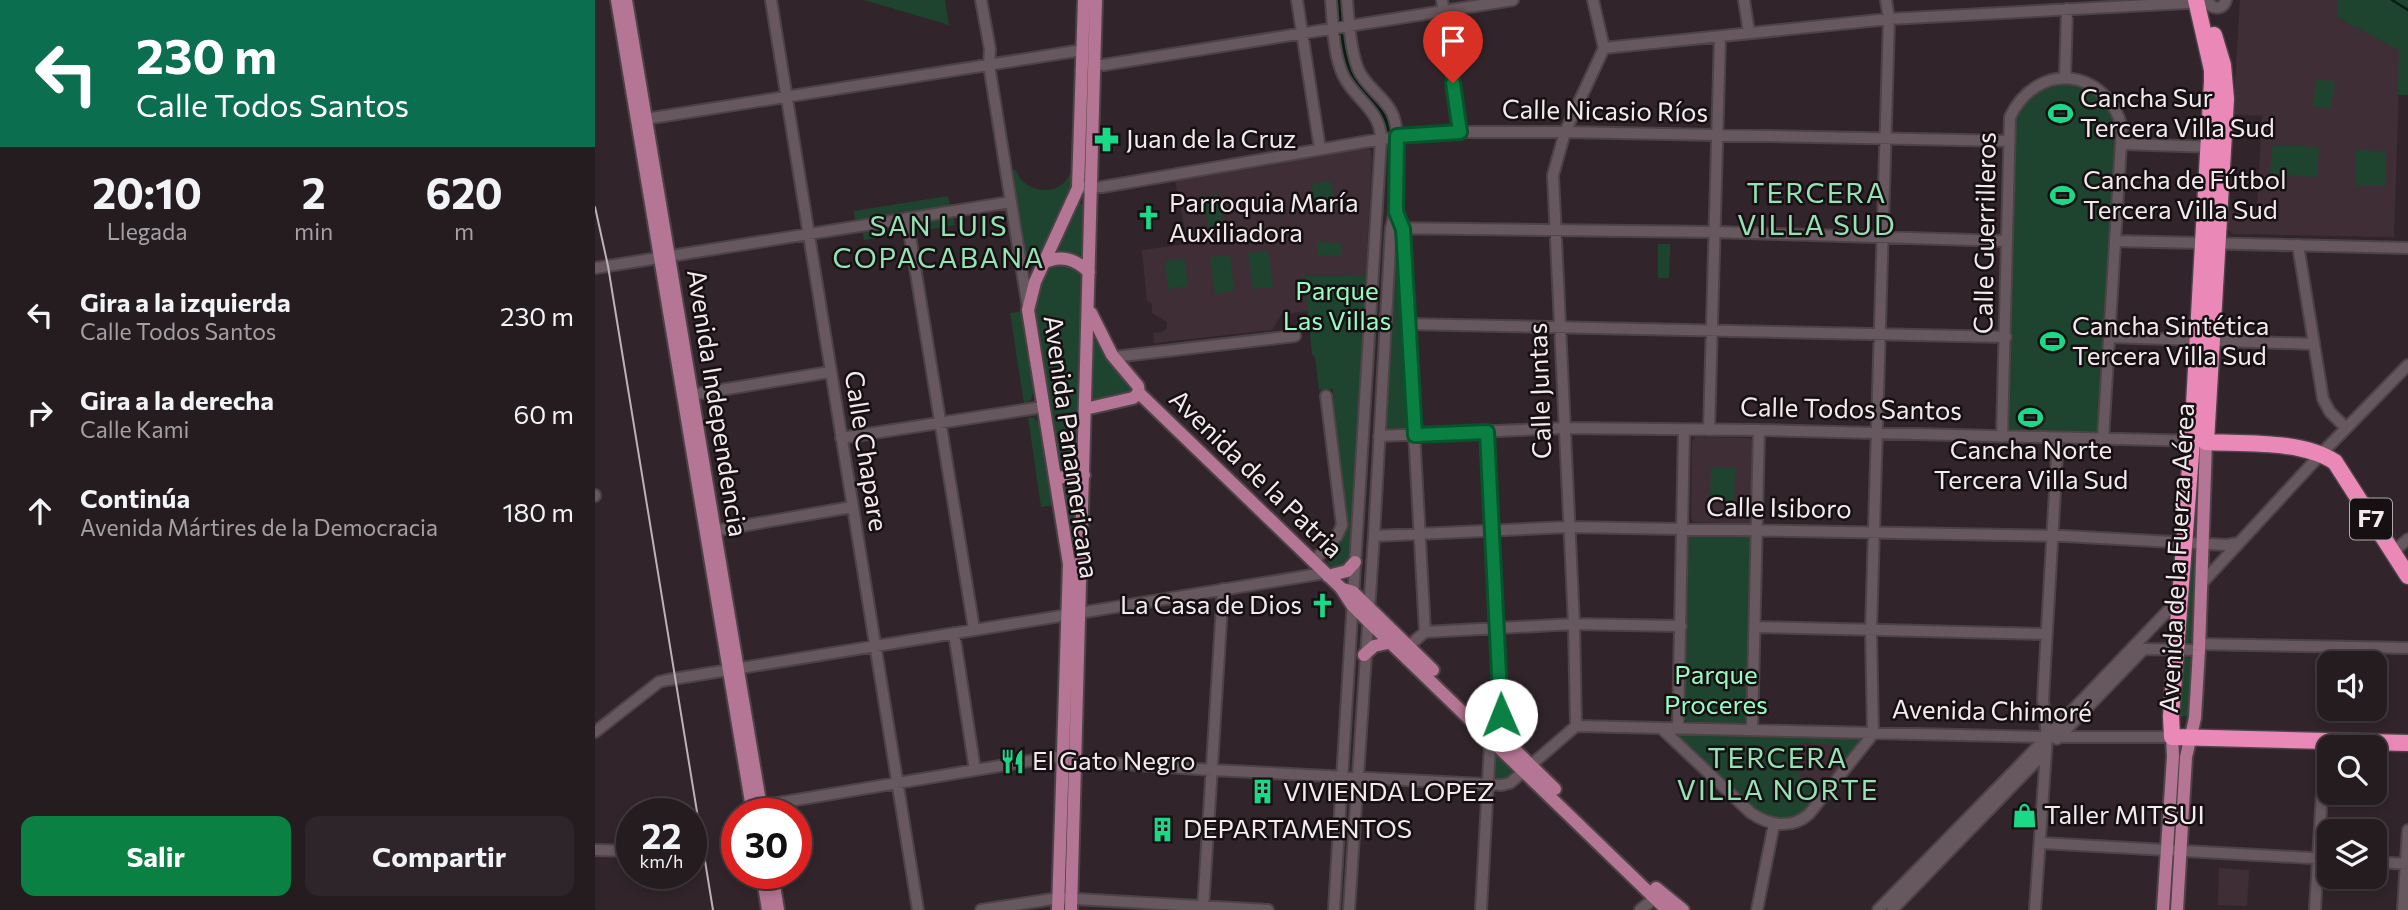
<!DOCTYPE html>
<html lang="es">
<meta charset="utf-8">
<style>
:root{--surface:#251c20;--page:#2d2529;--text:#f1f3f6;--muted:#a3a1a5;--line:#423a3e;--accent:#0b8043}
body{margin:0;font-family:Commissioner,sans-serif;background:var(--page);color:var(--text);height:100vh;display:flex;flex-direction:column;font-size:26px;white-space:nowrap}
*{box-sizing:border-box;margin:0}
p{font-size:23px;color:var(--muted)}
.icon{flex:none;width:38px;height:38px;fill:none;stroke:currentColor;stroke-width:2;stroke-linecap:round;stroke-linejoin:round}
.map{position:relative;flex:1;overflow:hidden}
.panel{display:flex;flex-direction:column;background:var(--surface);width:595px}
.panel>*{flex:none}
.top-card{background:#0b6e4f;color:#fff;overflow:hidden}
.tools{position:absolute;left:1722px;top:651px;display:grid;gap:14px}
.tools a{display:grid;place-items:center;width:70px;height:70px;border-radius:14px;background:var(--surface);box-shadow:0 4px 10px #0003,0 0 0 2px var(--line);font-size:35px}
.speed{position:absolute;left:21px;top:798px;display:flex;gap:14px;font-size:35px;font-weight:700;text-align:center}
.speed>*{display:grid;place-content:center;width:91px;height:91px;border-radius:50%;background:var(--surface);box-shadow:0 4px 10px #0003,0 0 0 2px var(--line);line-height:1}
.speed small{font-size:18px;font-weight:400}
.speed .limit{border:10px solid #d22;background:#fff;color:#111}
.pin{position:absolute;display:grid;place-items:center;width:60px;height:60px;color:#fff;margin:-72px -30px;border-radius:50% 50% 50% 0;rotate:-45deg;box-shadow:0 0 7px #0007}
.pin .icon{rotate:45deg}
.me{position:absolute;width:77px;margin:-38px;rotate:359deg;stroke-linejoin:round;filter:drop-shadow(0 0 5px #0008)}
.turn{display:flex;align-items:center;gap:24px;height:147px;padding:0 21px;font-size:32px}
.turn .icon{width:91px;height:91px;stroke-width:2.5}
.turn b{display:block;font-size:49px;line-height:60px}
.eta{display:flex;justify-content:space-evenly;align-items:center;height:119px;text-align:center}
.eta b{font-size:42px;font-weight:700;line-height:49px}
.action{display:flex;gap:14px;margin-top:auto;padding:14px 21px}
.action a{flex:1;height:80px;border-radius:14px;background:var(--accent);color:#fff;font-size:28px;font-weight:700;line-height:80px;text-align:center}
.action a+a{background:var(--page);color:var(--text)}
ul{padding:0;list-style:none}
li{display:flex;align-items:center;gap:21px;height:98px;padding:0 21px}
li div{flex:1}
li b{display:block;font-size:26px}
li em{font-style:normal}
main{display:flex;flex:1;min-height:0}
.map>svg:first-child{display:block}
</style>
<main>
<section class="panel">
<div class="top-card">
<div class="turn"><svg class="icon" aria-label="left" viewBox="0 0 24 24"><path d="M17 20v-9H6M10 6l-5 5 5 5"/></svg><div><b>230 m</b>Calle Todos Santos</div></div>
</div>
<div class="eta">
<div><b>20:10</b><p>Llegada</p></div>
<div><b>2</b><p>min</p></div>
<div><b>620</b><p>m</p></div>
</div>
<ul>
<li><svg class="icon" aria-label="left" viewBox="0 0 24 24"><path d="M17 20v-9H6M10 6l-5 5 5 5"/></svg><div><b>Gira a la izquierda</b><p>Calle Todos Santos</p></div><em>230 m</em></li>
<li><svg class="icon" aria-label="right" viewBox="0 0 24 24"><path d="M7 20v-9h11M14 6l5 5-5 5"/></svg><div><b>Gira a la derecha</b><p>Calle Kami</p></div><em>60 m</em></li>
<li><svg class="icon" aria-label="ahead" viewBox="0 0 24 24"><path d="M12 20V5M6 11l6-6 6 6"/></svg><div><b>Continúa</b><p>Avenida Mártires de la Democracia</p></div><em>180 m</em></li>
</ul>
<div class="action"><a>Salir</a><a>Compartir</a></div>
</section>
<div class="map">
<svg width="1813" height="910" viewBox="0 0 1813 910">
<rect width="100%" height="100%" fill="#31252b"/>
<!-- built -->
<path fill="#402e36" d="M1645,0H1742V17L1805,50L1799,237L1638,234L1631,228L1633,210L1662,211L1667,116L1638,114Z
M770,148L775,149L777,155L771,272L768,275L709,276L713,311L687,314L677,330L559,343L558,333L567,332L572,328V322L557,313V304L552,300L547,250L593,244L580,181Z
M1100,437L1155,438L1159,443L1157,524L1099,522L1096,518L1097,441Z
M1205,743L1243,744V768L1232,781L1205,780Z
M1624,868L1654,870L1652,906L1623,905Z"/>
<!-- green -->
<path fill="#1e442f" fill-rule="evenodd" d="M269,0H350L354,25Z
M1742,0H1813V95H1803L1804,50L1742,17Z
M1722,78L1740,82L1735,109L1717,106Z
M1467,84C1495,85 1517,103 1522,132L1504,431L1497,434L1415,432L1412,429L1419,130C1423,103 1440,90 1467,84Z
M1677,145L1724,147L1722,177L1675,174Z
M1761,150L1790,151V186H1760Z
M417,170H421C429,194 464,198 475,174H479L474,197L445,257L440,260L433,259L430,253Z
M736,181L741,208L721,212L717,184Z
M623,194L629,228L614,230L608,196Z
M353,196L355,206L260,221L259,211Z
M484,202L490,206L488,254L484,256L472,252H463L460,250Z
M358,214L360,225L319,232C322,215 344,217 358,214Z
M300,224L306,226L312,233L269,240L267,229Z
M803,232L815,425L811,430L790,433L799,234Z
M722,242L746,243V256L722,255Z
M1063,244H1075L1074,278H1063Z
M673,251L678,287L658,289L653,253Z
M635,255L639,291L620,294L615,257Z
M590,259L593,286L573,289L570,261Z
M460,264C474,264 484,267 488,281L483,461L480,468C472,473 467,470 462,464L440,311C440,295 445,272 460,264Z
M771,272L756,561L755,564L740,569L733,564L734,554L751,529L739,429L738,389L724,390L720,357L717,354L709,276L768,275Z
M428,311L440,387L436,400L429,403L415,313Z
M499,341H504L539,387L537,393L499,401L497,399V345Z
M433,417L439,418L447,427L460,505L446,507Z
M1116,468H1140L1139,501H1115Z
M471,482H483L481,607L467,484Z
M1094,533L1157,535L1153,718L1148,723L1094,724L1088,717Z
M1598,548L1602,551L1599,639L1592,643L1587,641L1594,549Z
M1592,657L1596,659L1598,664L1594,719L1590,716L1583,717L1587,658Z
M1085,733L1264,737L1266,740L1211,810C1191,824 1173,818 1154,805L1083,737ZM1205,743L1243,745V768L1232,781L1205,780Z
M900,749L923,769C915,778 909,781 898,780Z"/>
<g fill="none" stroke-linecap="round" stroke-linejoin="round">
<!-- stream -->
<path stroke="#071e12" stroke-width="2.5" d="M1797,0L1813,10"/>
<!-- canal -->
<path stroke="#071e12" stroke-width="9" d="M745,0L747,18
M748,35C751,53 752,68 762,83C773,100 788,110 793,130"/>
<defs>
<path id="minor" d="M176,0L323,910
M386,0L395,49L394,65L433,308
M702,0L725,149
M736,0C738,24 738,53 748,75C759,99 786,110 786,139L739,910
M752,0C754,23 755,47 763,69C770,86 788,96 796,111C808,132 803,205 796,228L779,536L754,910
M847,0L865,132
M1149,0L1154,32
M1613,0L1616,6C1623,10 1629,7 1631,0
M1009,48L1294,19L1610,2
M492,64L508,65L918,0
M1470,78L1472,9
M44,120L494,49
M1527,144L1619,147
M489,188L507,187L786,139L865,132H970L1414,141
M312,218L379,629
M806,224L808,229L830,632
M796,228L1119,232L1412,241
M1521,241L1813,248
M1703,245L1728,399L1735,412L1751,428
M0,268L416,202
M813,324L1411,337
M1515,337L1718,344
M519,357L700,336
M89,396L235,372
M1114,430L1125,37
M784,436L969,428L1164,430L1603,441
M1407,437L1415,117C1442,61 1510,67 1527,127L1508,439
M246,438L448,407
M0,495V496
M112,532L257,507
M779,536L973,527L1469,536L1632,545L1643,543
M1797,553L1813,539
M718,562L742,536L747,525L731,396
M1608,582L1727,453L1813,365
M1160,627L1452,634
M359,633L380,770
M1604,644L1813,648
M809,650L830,632L979,624L1086,626
M981,726L1452,737H1577
M1066,728L1156,813C1174,825 1196,830 1214,814L1278,734
M1083,728L1089,430
M1157,730L1164,430
M0,732L64,682L72,680L730,573
M1278,734L1276,631L1294,19L1291,0
M1462,739L1549,649L1604,650
M159,807L458,757L481,761L618,770L907,785L915,783L981,726L979,624L958,175L970,132L1009,48L998,0
M1446,843L1734,859
M0,850L37,851
M1780,862L1813,864
M386,910L464,898L673,910
M608,910L628,589
M886,910L896,727L906,714L892,432
M1045,910L1064,895
M1162,910L1179,824
M1283,910L1424,766L1584,599
M1297,910L1451,751
M1440,910L1452,737L1448,699L1463,438
M1720,910L1730,742
M1808,910L1813,830"/>
<path id="major" d="M22,0L158,814
M31,0L167,814
M448,263C466,254 480,259 494,272
M496,313L517,355L543,386L544,393L746,588L757,605L772,620L1072,910
M490,409L538,398L544,393
M460,478L489,475
M733,576L752,571L760,562
M748,589L758,592L838,670
M769,655L779,646L797,642
M918,748L960,789
M167,873L173,910
M177,873L183,910
M1061,888L1088,910
M463,910L474,564L433,310L440,282L483,188L489,0
M476,910L501,0
M1568,910L1578,756L1577,737
M1582,910L1591,757L1600,718L1604,650L1611,442"/>
<path id="highway" d="M1601,0L1617,70V82L1597,441L1576,716L1577,737L1813,743
M1619,35L1628,65L1631,99L1611,442C1650,444 1707,440 1740,462L1813,576"/>
</defs>
<!-- minor casing -->
<use href="#minor" stroke="#4d4347" stroke-width="14"/>
<!-- major casing -->
<use href="#major" stroke="#4d4347" stroke-width="16"/>
<!-- highway casing -->
<use href="#highway" stroke="#4d4347" stroke-width="19"/>
<!-- minor -->
<use href="#minor" stroke="#66585e" stroke-width="10"/>
<!-- major -->
<use href="#major" stroke="#b57594" stroke-width="12"/>
<!-- highway -->
<use href="#highway" stroke="#ea89b8" stroke-width="16"/>
<!-- tram -->
<path stroke="#bdb3b7" stroke-width="2" d="M0,207L13,266L118,910"/>
</g>
<g fill="none" stroke-linecap="round" stroke-linejoin="round">
<defs>
<path id="route" d="M858,83L865,132L802,136L801,212L808,229L820,435L892,432L906,715"/>
</defs>
<!-- route casing -->
<use href="#route" stroke="#07532c" stroke-width="18"/>
<!-- route -->
<use href="#route" stroke="#0b8043" stroke-width="12"/>
</g>
<!-- icons -->
<defs>
<symbol id="stadium-bare" viewBox="-9 -9 18 18"><path d="M0-5a6.5 5 0 1 0 0 10a6.5 5 0 1 0 0-10ZM-3.5-1.8h7v3.6h-7Z" fill="#1cd988" stroke="#161013" stroke-width="2.5" paint-order="stroke"/></symbol>
<symbol id="pharmacy-bare" viewBox="-9 -9 18 18"><path d="M-2-6h4v4h4v4h-4v4h-4v-4h-4v-4h4Z" fill="#1cd988" stroke="#161013" stroke-width="2.5" paint-order="stroke"/></symbol>
<symbol id="church-bare" viewBox="-9 -9 18 18"><path d="M-1.2-6h2.4v3.5h3.3v2.4h-3.3V6h-2.4V-.1h-3.3v-2.4h3.3Z" fill="#1cd988" stroke="#161013" stroke-width="2.5" paint-order="stroke"/></symbol>
<symbol id="restaurant-bare" viewBox="-9 -9 18 18"><path d="M-5-6h1v4h1v-4h1v4h1v-4h1v5L-1.5 .5V6h-2V.5L-5-1ZM5-6V6H3V1.5H1.5Q1.5-4 5-6Z" fill="#1cd988" stroke="#161013" stroke-width="2.5" paint-order="stroke"/></symbol>
<symbol id="building-bare" viewBox="-9 -9 18 18"><path d="M-4-6H4V6H1V3H-1V6H-4ZM-2.5-4.3h1.7v1.8h-1.7ZM.8-4.3h1.7v1.8H.8ZM-2.5-1h1.7V.8h-1.7ZM.8-1h1.7V.8H.8Z" fill="#1cd988" stroke="#161013" stroke-width="2.5" paint-order="stroke"/></symbol>
<symbol id="shop-bare" viewBox="-9 -9 18 18"><path d="M-5-2.5h2.3a2.7 3.5 0 0 1 5.4 0H5L5.5 6h-11ZM-1.5-2.5h3a1.5 2.3 0 0 0-3 0Z" fill="#1cd988" stroke="#161013" stroke-width="2.5" paint-order="stroke"/></symbol>
</defs>
<g fill-rule="evenodd">
<use href="#stadium-bare" x="1448" y="96" width="35" height="35"/>
<use href="#pharmacy-bare" x="494" y="122" width="35" height="35"/>
<use href="#stadium-bare" x="1450" y="178" width="35" height="35"/>
<use href="#church-bare" x="536" y="200" width="35" height="35"/>
<use href="#stadium-bare" x="1440" y="324" width="35" height="35"/>
<use href="#stadium-bare" x="1418" y="400" width="35" height="35"/>
<use href="#church-bare" x="710" y="588" width="35" height="35"/>
<use href="#restaurant-bare" x="400" y="744" width="35" height="35"/>
<use href="#building-bare" x="650" y="774" width="35" height="35"/>
<use href="#shop-bare" x="1412" y="798" width="35" height="35"/>
<use href="#building-bare" x="550" y="812" width="35" height="35"/>
</g>
<g text-anchor="middle" stroke-width="5" stroke-linejoin="round" paint-order="stroke">
<!-- shield labels -->
<rect fill="#161013" stroke="#b0a9ac" stroke-width="2" x="1755" y="498.5" width="42" height="41" rx="5"/>
<g font-size="24" font-weight="bold" fill="#f2eaed">
<text x="1776" y="527">F7</text>
</g>
<!-- poi labels -->
<g font-size="26" fill="#f2eaed" stroke="#161013" text-anchor="start">
<text x="1485" y="107">Cancha Sur<tspan x="1485" dy="30">Tercera Villa Sud</tspan></text>
<text x="531" y="148">Juan de la Cruz</text>
<text x="1488" y="189">Cancha de Fútbol<tspan x="1488" dy="30">Tercera Villa Sud</tspan></text>
<text x="574" y="212">Parroquia María<tspan x="574" dy="30">Auxiliadora</tspan></text>
<text x="1477" y="335">Cancha Sintética<tspan x="1477" dy="30">Tercera Villa Sud</tspan></text>
<text x="1436" y="459" text-anchor="middle">Cancha Norte<tspan x="1436" dy="30">Tercera Villa Sud</tspan></text>
<text x="707" y="614" text-anchor="end">La Casa de Dios</text>
<text x="437" y="770">El Gato Negro</text>
<text x="688" y="801">VIVIENDA LOPEZ</text>
<text x="1449" y="824">Taller MITSUI</text>
<text x="588" y="838">DEPARTAMENTOS</text>
</g>
<!-- street labels -->
<g font-size="26" fill="#f2eaed" stroke="#161013">
<text transform="translate(1010 111) rotate(1)" y="9">Calle Nicasio Ríos</text>
<text transform="translate(1390 233) rotate(-89)" y="9">Calle Guerrilleros</text>
<text transform="translate(945 391) rotate(-92)" y="9">Calle Juntas</text>
<text transform="translate(122 403) rotate(81)" y="9">Avenida Independencia</text>
<text transform="translate(1256 409) rotate(1)" y="9">Calle Todos Santos</text>
<text transform="translate(476 447) rotate(82)" y="9">Avenida Panamericana</text>
<text transform="translate(271 451) rotate(81)" y="9">Calle Chapare</text>
<text transform="translate(661 474) rotate(44)" y="9">Avenida de la Patria</text>
<text transform="translate(1184 508) rotate(1)" y="9">Calle Isiboro</text>
<text transform="translate(1582 558) rotate(-87)" y="9">Avenida de la Fuerza Aérea</text>
<text transform="translate(1397 711) rotate(1)" y="9">Avenida Chimoré</text>
</g>
<!-- park labels -->
<g font-size="26" fill="#98fbc1" stroke="#161013">
<text x="742" y="300">Parque<tspan x="742" dy="30">Las Villas</tspan></text>
<text x="1121" y="684">Parque<tspan x="1121" dy="30">Proceres</tspan></text>
</g>
<!-- neighbourhood labels -->
<g font-size="28" letter-spacing="2" fill="#95e2b4" stroke="#161013">
<text x="1222" y="203">TERCERA<tspan x="1222" dy="32">VILLA SUD</tspan></text>
<text x="344" y="236">SAN LUIS<tspan x="344" dy="32">COPACABANA</tspan></text>
<text x="1183" y="768">TERCERA<tspan x="1183" dy="32">VILLA NORTE</tspan></text>
</g>
</g>
</svg>
<div class="tools">
<a><svg class="icon" aria-label="sound" viewBox="0 0 24 24"><path d="M4 9h4l5-4v14l-5-4H4zM17 9q2 3 0 6"/></svg></a>
<a><svg class="icon" aria-label="search" viewBox="0 0 24 24"><circle cx="10" cy="10" r="6"/><path d="M15 15l6 6"/></svg></a>
<a><svg class="icon" aria-label="layers" viewBox="0 0 24 24"><path d="M12 4l9 5-9 5-9-5zM3 14l9 5 9-5"/></svg></a>
</div>
<div class="speed"><div>22<small>km/h</small></div><div class="limit">30</div></div>
<div class="pin" style="left:858px;top:83px;background:#d93025"><svg class="icon" aria-label="arrive" viewBox="0 0 24 24"><path d="M6 21V4h12l-3 4 3 4H6"/></svg></div>
<svg class="me" style="left:906px;top:715px" viewBox="-20 -20 40 40"><circle r="19" fill="#fff"/><path d="M0-13L10 11 0 6-10 11z" fill="#0b8043"/></svg>
</div>
</main>
